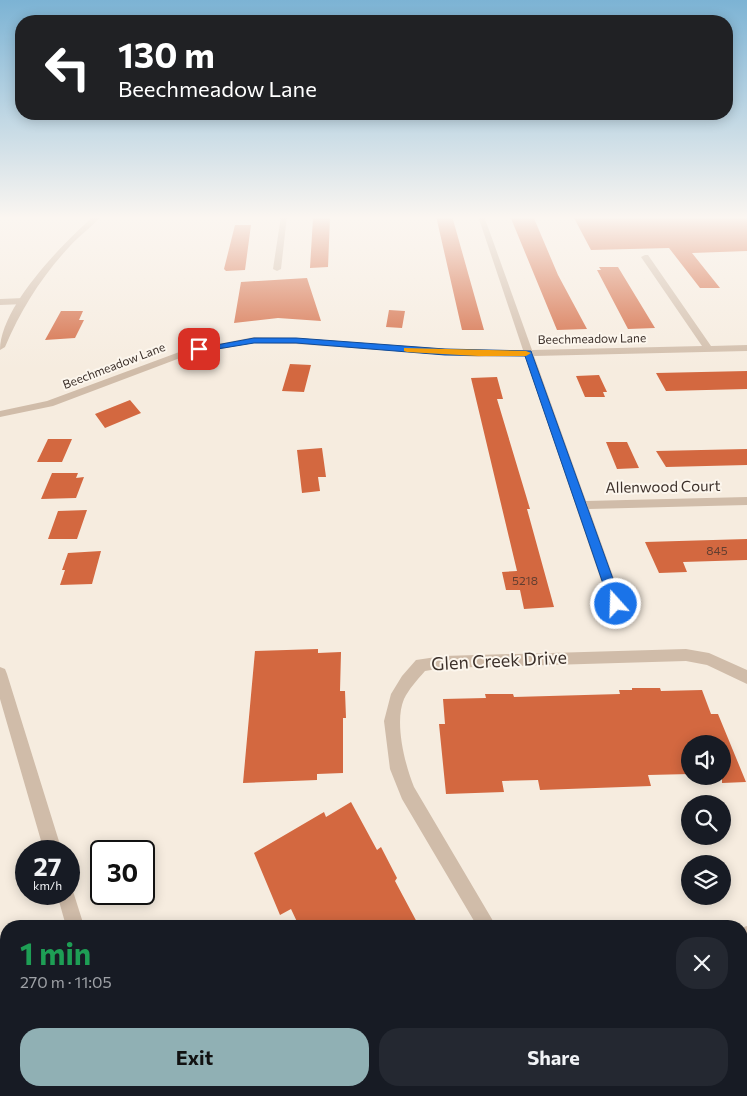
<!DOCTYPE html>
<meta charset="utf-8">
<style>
:root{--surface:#171b24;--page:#242831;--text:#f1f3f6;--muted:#9ea1a6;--accent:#90b0b4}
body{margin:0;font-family:Commissioner,sans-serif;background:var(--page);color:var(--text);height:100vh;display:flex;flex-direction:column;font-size:19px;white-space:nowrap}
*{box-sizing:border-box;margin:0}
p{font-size:16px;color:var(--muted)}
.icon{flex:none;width:28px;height:28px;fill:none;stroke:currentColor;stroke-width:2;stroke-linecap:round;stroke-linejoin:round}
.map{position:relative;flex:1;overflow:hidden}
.panel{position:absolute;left:0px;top:920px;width:748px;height:176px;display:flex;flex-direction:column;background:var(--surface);border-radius:20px 20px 0 0;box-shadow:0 2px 12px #0003}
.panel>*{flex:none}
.hud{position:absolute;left:15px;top:15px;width:718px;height:105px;border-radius:20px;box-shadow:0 2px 12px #0003;background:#202124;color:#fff;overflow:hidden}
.buttons{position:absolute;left:681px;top:735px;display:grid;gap:10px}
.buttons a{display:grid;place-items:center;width:50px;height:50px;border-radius:50%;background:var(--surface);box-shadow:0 2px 12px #0003;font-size:25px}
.speed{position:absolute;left:15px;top:840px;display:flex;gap:10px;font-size:25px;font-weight:700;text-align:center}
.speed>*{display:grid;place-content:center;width:65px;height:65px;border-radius:50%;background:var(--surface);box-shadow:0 2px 12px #0003;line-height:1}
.speed small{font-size:12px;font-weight:400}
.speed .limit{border:2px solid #111;border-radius:8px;background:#fff;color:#111}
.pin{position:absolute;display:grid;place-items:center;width:42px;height:42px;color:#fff;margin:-21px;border-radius:10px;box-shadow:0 2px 8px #0006}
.me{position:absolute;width:55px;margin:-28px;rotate:340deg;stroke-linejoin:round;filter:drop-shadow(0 0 4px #0008)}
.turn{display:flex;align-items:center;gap:18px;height:105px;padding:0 20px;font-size:22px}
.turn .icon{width:65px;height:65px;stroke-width:2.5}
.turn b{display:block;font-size:35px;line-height:42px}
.round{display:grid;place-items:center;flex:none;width:52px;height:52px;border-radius:20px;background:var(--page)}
.head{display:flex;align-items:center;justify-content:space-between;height:85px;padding:0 20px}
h1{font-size:30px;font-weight:700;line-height:38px;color:#1e9e55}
.primary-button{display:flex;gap:10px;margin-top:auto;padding:10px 20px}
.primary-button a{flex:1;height:58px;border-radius:20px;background:var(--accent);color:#111;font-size:20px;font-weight:700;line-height:58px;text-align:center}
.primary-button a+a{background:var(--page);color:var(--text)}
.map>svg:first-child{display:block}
</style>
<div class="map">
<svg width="747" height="1096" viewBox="0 0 747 1096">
<rect width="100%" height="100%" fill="#f6ecdf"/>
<!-- building -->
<path fill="#d36840" d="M436,216H452L484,330H462Z
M510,216H533L558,275L587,329L557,330Z
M573,216H747V251L692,253L720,288H700L669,248L591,250Z
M313,218H330L328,267L310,268Z
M235,225H251L245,270L226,271L224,269Z
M599,267H618L655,328L628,329L597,270H601Z
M307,278L321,321L278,318L234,323L241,282Z
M389,310L405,311L402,328L386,327Z
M61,311H83L79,320H84L75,338L45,340Z
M290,364L311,365L304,392L282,391Z
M747,371V389L666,391L656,373Z
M599,375L607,392H603L605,397H585L576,376Z
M497,377L503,399H497L530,509H527L554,607L524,609L520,590H506L502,572L517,571L471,378Z
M130,400L141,413L105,428L95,414Z
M48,439H72L62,462H37Z
M606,442H627L639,468L617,469Z
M322,448L326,477H318L320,491L302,493L297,450Z
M747,449V465L666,467L656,451Z
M52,473H78L76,478L84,477L76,498L41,499Z
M87,510L77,539H48L58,511Z
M747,539V560L683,562L687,572L659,573L645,542Z
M101,551L92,584L60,585L65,570H62L68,553Z
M318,649V653L341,652L340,691H345L346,718H343V773L317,774V780L243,783L255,651Z
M632,688H660L661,691L702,690L711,714H718L746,782L722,783V744H690V774L648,775L651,786L540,790L538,780L502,781L504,792L446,794L439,724H445L443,699L486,698L485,694H513L514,697L620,694L619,690H632Z
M351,802L377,850L381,847L397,878L395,881L419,926H299L291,909L280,915L254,853L324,812L326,817Z"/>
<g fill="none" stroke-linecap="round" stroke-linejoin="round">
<!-- minor -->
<path fill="#d0bca9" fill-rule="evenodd" d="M281,216H287L281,269L277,271L273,269Z
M478,216H484L532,350L702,346L641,257L645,255H648L711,346L747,345V351L534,356L586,501L747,497V505L589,509L623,604L621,608L616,610L611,608L609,604L525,356L478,357L296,344L254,343L188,355L53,406L0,417V411L47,401L182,351L254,337L296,338L478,351L523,350Z
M0,299L24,298L28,301L24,304L0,305Z
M686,649L709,653L747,670V684L707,665L686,661L443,668L425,671C417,680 409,689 404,699C394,722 405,765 414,787L496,926H477L402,799L390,769L384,721L391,694L402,676L416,660L443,656Z
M747,926V959L741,961V928Z"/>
<!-- tertiary -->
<path fill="#d0bca9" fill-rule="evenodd" d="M94,216H101C92,227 80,235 70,246C42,276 21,309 5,347L0,350C0,307 63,243 94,216Z
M0,667L5,669L7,674L62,851H44L0,699Z
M69,886L72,888L84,926H66L57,894H69Z
M113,1090H135L137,1096H115Z"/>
</g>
<!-- sky -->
<linearGradient id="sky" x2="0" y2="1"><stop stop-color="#7cb3d4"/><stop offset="0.59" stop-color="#fbf6f1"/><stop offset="1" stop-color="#fbf6f1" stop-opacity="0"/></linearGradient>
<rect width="747" height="369" fill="url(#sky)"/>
<!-- route -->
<path fill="#1a73e8" stroke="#114b97" d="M254,338H296L445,349L531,351L622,604L620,607L616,609L610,604L525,356L445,355L296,343H254L199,352L195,349Z"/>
<!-- slow -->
<path fill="#f59e0b" d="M404,348L526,351L531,353L526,356H478L407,352L404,351Z"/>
<g text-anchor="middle" stroke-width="4" stroke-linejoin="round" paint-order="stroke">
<!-- far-street labels -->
<g font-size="12" fill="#3c302a" stroke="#fcf6ed">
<text transform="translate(592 339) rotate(-1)" y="4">Beechmeadow Lane</text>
<text transform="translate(114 366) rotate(-21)" y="4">Beechmeadow Lane</text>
</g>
<!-- number labels -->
<g font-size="12" fill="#623e30">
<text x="717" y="555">845</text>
<text x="525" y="585">5218</text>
</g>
<!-- street labels -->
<g font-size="15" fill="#3c302a" stroke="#fcf6ed">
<text transform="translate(663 487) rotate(-1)" y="5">Allenwood Court</text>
</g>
<!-- near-street labels -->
<g font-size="18" fill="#3c302a" stroke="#fcf6ed">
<text transform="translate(499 661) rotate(-3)" y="6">Glen Creek Drive</text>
</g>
</g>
</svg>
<div class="buttons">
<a><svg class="icon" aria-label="sound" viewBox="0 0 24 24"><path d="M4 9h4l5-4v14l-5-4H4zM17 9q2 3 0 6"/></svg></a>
<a><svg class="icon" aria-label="search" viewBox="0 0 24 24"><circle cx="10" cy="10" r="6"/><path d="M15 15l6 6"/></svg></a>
<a><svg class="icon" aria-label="layers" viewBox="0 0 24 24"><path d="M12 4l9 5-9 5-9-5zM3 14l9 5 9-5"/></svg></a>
</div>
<div class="speed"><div>27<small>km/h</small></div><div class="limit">30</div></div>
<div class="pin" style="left:199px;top:349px;background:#d93025"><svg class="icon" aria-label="arrive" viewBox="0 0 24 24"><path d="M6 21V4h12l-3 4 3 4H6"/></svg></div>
<svg class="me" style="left:616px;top:604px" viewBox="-20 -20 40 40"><circle r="17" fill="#1a73e8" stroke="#fff" stroke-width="3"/><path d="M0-11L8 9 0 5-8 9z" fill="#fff"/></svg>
<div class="hud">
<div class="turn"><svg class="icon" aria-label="left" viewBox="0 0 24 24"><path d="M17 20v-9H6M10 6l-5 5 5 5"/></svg><div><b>130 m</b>Beechmeadow Lane</div></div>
</div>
<section class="panel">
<div class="head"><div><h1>1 min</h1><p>270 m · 11:05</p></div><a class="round"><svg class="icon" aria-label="close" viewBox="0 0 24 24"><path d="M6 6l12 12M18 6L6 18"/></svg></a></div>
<div class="primary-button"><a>Exit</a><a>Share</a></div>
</section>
</div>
